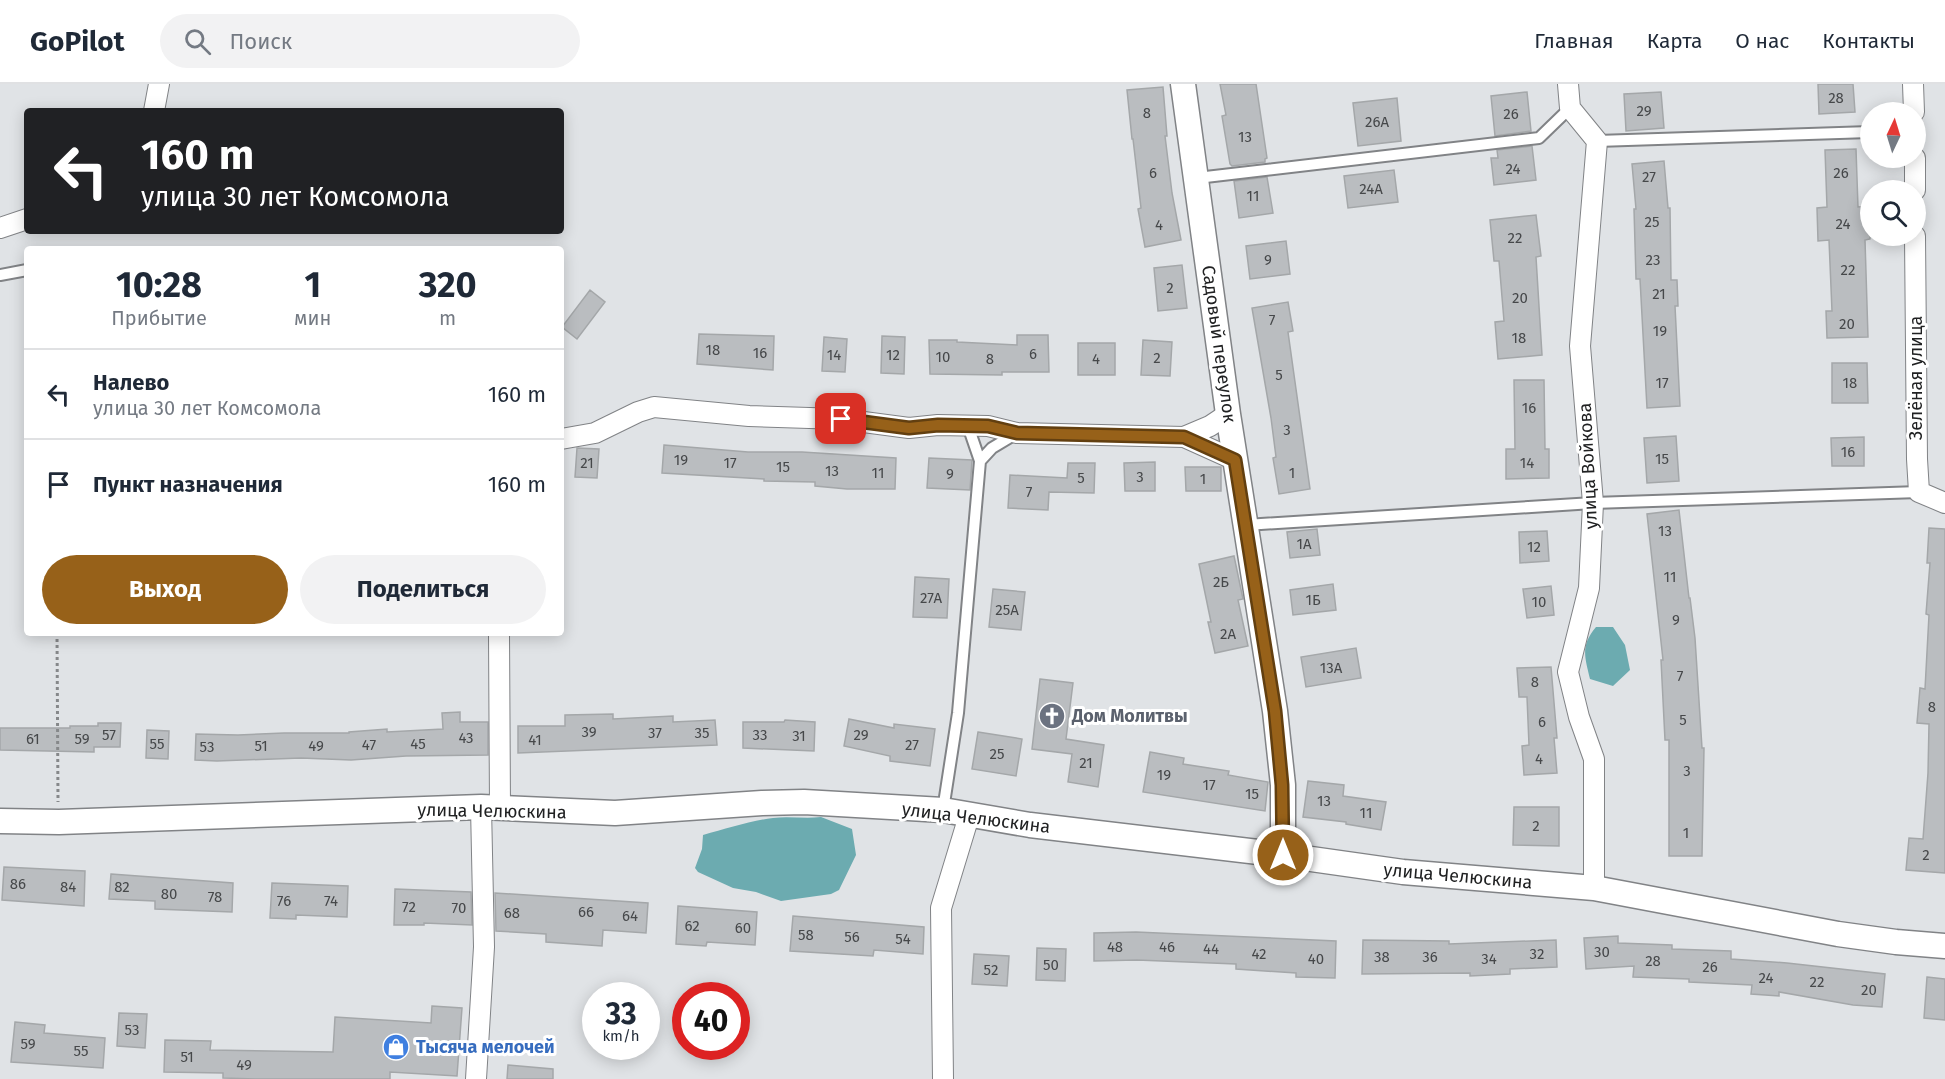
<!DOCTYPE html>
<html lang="ru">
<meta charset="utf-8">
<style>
:root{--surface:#fff;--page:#f2f2f3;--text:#1f2937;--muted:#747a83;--line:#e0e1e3;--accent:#976119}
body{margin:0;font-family:"Fira Sans",sans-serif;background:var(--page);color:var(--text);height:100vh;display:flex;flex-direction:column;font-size:22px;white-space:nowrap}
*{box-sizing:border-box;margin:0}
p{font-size:20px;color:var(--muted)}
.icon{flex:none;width:33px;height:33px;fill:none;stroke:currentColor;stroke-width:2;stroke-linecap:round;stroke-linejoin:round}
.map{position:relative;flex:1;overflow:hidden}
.details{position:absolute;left:24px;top:162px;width:540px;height:390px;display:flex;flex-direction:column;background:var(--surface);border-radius:6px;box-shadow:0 3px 15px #0003}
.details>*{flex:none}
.hud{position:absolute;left:24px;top:24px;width:540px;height:126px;border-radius:6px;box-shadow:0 3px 15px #0003;background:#202124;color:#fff;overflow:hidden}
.needle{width:39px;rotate:4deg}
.buttons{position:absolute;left:1860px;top:18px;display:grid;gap:12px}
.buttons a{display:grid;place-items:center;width:66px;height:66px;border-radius:50%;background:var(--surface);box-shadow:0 3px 15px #0003;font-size:30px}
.speed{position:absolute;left:582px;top:898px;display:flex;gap:12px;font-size:30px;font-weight:700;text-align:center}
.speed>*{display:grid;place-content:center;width:78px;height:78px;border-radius:50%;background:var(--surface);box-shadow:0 3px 15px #0003;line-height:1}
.speed small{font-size:15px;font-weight:400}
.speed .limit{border:9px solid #d22;background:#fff;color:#111}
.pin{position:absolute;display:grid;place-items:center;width:51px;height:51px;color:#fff;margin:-26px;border-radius:12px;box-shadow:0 3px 9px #0006}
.me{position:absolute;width:66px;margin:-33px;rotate:0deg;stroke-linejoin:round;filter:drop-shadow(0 0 4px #0008)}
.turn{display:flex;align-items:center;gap:21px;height:126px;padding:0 18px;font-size:27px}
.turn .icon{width:78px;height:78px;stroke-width:2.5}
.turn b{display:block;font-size:42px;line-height:51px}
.eta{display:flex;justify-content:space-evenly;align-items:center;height:102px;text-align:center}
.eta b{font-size:36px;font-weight:700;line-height:42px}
.button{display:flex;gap:12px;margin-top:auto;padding:12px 18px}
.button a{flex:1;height:69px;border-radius:36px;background:var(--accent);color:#fff;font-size:24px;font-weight:700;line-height:69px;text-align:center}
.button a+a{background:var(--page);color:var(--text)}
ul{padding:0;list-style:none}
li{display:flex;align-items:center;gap:18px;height:90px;padding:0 18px;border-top:2px solid var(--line)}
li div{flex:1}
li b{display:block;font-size:22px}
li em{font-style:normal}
header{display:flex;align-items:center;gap:36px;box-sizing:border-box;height:84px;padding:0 30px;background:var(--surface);border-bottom:2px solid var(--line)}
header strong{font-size:28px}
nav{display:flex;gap:33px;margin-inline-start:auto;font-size:21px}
.search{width:420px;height:54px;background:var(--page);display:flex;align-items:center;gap:15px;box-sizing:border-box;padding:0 21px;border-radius:33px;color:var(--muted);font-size:22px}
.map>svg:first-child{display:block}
</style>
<header>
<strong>GoPilot</strong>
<div class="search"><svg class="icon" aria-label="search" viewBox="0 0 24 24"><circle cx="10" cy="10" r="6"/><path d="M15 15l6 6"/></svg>Поиск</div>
<nav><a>Главная</a><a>Карта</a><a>О нас</a><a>Контакты</a></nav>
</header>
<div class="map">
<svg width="1945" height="995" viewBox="0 0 1945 995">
<rect width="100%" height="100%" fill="#e0e3e6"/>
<!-- water -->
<path fill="#6cabb0" d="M1596,543H1613L1625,561L1630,586L1613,602L1590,595C1585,573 1580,562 1596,543Z
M821,733L852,745L856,771L839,806L831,810L781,817L756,808L733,804L698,788L695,784L702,765L703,751C726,745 749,737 773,734C789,732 805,735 821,733Z"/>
<!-- building -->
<path fill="#babdc0" stroke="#a4a7a9" stroke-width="1.5" d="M1220,0H1256L1267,74L1265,75V78L1232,82L1230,80L1222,32L1226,31Z
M1818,0H1853L1855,28L1819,30Z
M1163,3L1167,52H1165L1172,109L1181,156L1145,163L1138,125L1141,124L1133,55H1132L1127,6Z
M1527,8L1531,47L1495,52L1491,12Z
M1661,8L1664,44L1626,47L1624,10Z
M1397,14L1401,57L1358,62L1353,19Z
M1532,62L1536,96L1494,101L1491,74H1498L1497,66Z
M1856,65L1858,123L1869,122L1870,155L1865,156L1868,253L1827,254L1826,227H1832L1829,156L1818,157L1817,124L1827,123L1825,66Z
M1664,77L1668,124H1670L1671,196H1677L1678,222H1675L1680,322L1647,324L1640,195H1636L1634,125H1636L1632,80Z
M1394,86L1398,118L1348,124L1344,92Z
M1267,93L1273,129L1239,134L1234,97Z
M1536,131L1541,172L1536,173L1542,271L1498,275L1495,238L1504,237L1499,177H1494L1490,136Z
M1286,157L1290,190L1250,195L1246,162Z
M1182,181L1187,224L1158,227L1154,184Z
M590,206L605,218L577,255L562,243Z
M1288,218L1293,247L1288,248L1310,405L1279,410L1273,374L1276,373L1271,334L1252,224Z
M699,250L774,252L773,286L697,280Z
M1017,251H1048L1049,288H1002V291L930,290L929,256H957V258L1017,261Z
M882,252L905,253L904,290L881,289Z
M824,253L847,255L845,288L822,287Z
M1143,256L1172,258L1170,292L1141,291Z
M1078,259H1115V291H1078Z
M1832,279H1867L1868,319H1832Z
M1514,296H1544L1545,365H1549V394L1506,395V365H1515Z
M1676,352L1679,397L1647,399L1644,354Z
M1864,353V382H1832L1831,354Z
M664,361L748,368H802L896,374L895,405H847L815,402V398L764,397V395L662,389Z
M577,364L599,365L597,394L575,393Z
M929,374L972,376L970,406L927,404Z
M1155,378V407H1125L1124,379Z
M1068,379H1095L1094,409L1049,408L1048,426L1008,424L1010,391L1067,394Z
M1185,383H1221V407H1186Z
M1679,426L1689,514H1690L1695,554L1702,664H1704L1702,772H1669V656H1665L1661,576H1663L1647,430Z
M1929,444L1945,445V789L1906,786L1909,754L1923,755L1928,689L1929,640L1917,639L1920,604L1925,605L1929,531L1926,530L1930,479H1927Z
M1317,445L1320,471L1290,474L1287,448Z
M1547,447L1549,477L1520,479L1519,448Z
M1234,472L1243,515L1238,516L1248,562L1215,569L1208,538H1211L1199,480Z
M915,493L949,495L947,534L913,533Z
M1333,500L1336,526L1293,531L1290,506Z
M1551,502L1554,531L1527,534L1523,505Z
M993,505L1025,508L1021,546L989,543Z
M1356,564L1361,594L1306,603L1301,573Z
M1551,583L1557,654H1554L1557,689L1524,691L1522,662L1529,661L1527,613H1519L1517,584Z
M1040,595L1073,599L1066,655L1104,661L1098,703L1068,698L1072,670L1032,665Z
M460,628V638H488V671L406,672L351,676L301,674L217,677L195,676L196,650L238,651L284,649H349V648L387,645V648L443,645L442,629Z
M613,630V635L673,632V638L715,636L717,661L518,669V642H565V631Z
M849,635L894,644V640L935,645L930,682L890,677V672L844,662Z
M785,636L815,638L814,667L743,664V638H784Z
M98,639H121L120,663H94V668L0,666V644H70V642H98Z
M147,646L169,647L168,675L146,674Z
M978,648L1022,655L1016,692L972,685Z
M1150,668L1184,674L1183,680L1229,687L1228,691L1268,698L1265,727L1143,708Z
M1308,697L1344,701L1343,712L1386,718L1381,746L1346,740V738L1303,733Z
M1514,723H1559V762L1513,761Z
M4,783L85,787L84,822L2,816Z
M111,790L233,799L232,828L155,825V817L109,815Z
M272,799L348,802L347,833L296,831V835L270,834Z
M395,805L471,808L472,841L424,839V841H394Z
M495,809L648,819L646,849L603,846L602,862L546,858V850L496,847Z
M678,822L757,828L755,861L707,858L706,862L676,860Z
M793,832L924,843L923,870L874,866L873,872L790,867Z
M1136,848L1336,857L1335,894L1296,893V889L1236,885V880L1137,876L1094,877V849Z
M1618,852V859L1672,861V865L1731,867V875L1787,879L1885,890L1882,923L1853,921L1779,908V912L1751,910L1752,901L1689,898V895L1633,893L1634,882L1586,885L1584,854Z
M1363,856L1449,857V860L1556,856L1557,883L1510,885V890L1470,892V889L1362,890Z
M1037,864L1066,865L1065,897L1036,896Z
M974,870L1009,872L1007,902L972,900Z
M1927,893L1945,895V936L1924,934Z
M432,922L462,924L457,992L390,988V995H256L223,994V989L164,988L165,956L211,957L210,966L333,968L335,933L431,939Z
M119,929L147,930L145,964L117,962Z
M15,938L45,941L44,949L105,954L103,984L11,978Z
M508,981L553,985V995H507Z"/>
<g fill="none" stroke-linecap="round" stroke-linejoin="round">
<defs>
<path id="service" d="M1597,57L1870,48
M1197,94L1539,54L1570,24
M0,191L27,186
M968,342L980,377
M1246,441L1593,419L1919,408
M943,726L958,629L980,377L992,364L1017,349"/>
<path id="minor" d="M1568,0L1570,24L1597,57L1580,262L1593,419L1589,504L1568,588L1579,633L1594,675V804
M1913,0L1914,28
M154,27L159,0
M1915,74V106
M0,144L27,135
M1915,152L1917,375L1919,408L1945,419
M1184,353L1235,376
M561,355L595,349L638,328L654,323L749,332L841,335L909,344L938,341L988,342L1017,349L1184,353L1210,342L1228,330
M499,549L500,724
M476,995L484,863L481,723
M943,995L941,824L969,732"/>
<path id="tertiary" d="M1183,0L1228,330L1275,627L1283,701V771
M0,737L59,738L481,723L615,729L762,719L804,718L943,726L1030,741L1283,771L1403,788L1594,804L1838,850L1896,858L1945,862"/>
</defs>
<!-- service casing -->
<use href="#service" stroke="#818386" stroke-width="14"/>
<!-- minor casing -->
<use href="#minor" stroke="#818386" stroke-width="22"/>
<!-- tertiary casing -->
<use href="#tertiary" stroke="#818386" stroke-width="27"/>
<!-- path -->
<path stroke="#86888a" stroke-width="3" stroke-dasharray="3 3" stroke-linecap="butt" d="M57,549L58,718"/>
<!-- service -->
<use href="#service" stroke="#fff" stroke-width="10"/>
<!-- minor -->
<use href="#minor" stroke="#fff" stroke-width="20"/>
<!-- tertiary -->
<use href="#tertiary" stroke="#fff" stroke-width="24"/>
</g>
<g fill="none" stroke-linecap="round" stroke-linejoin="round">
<defs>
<path id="route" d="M841,335L909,344L938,341L988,342L1017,349L1184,353L1235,376L1275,627L1282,701L1283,771"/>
</defs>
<!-- route casing -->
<use href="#route" stroke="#623f10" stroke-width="15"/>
<!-- route -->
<use href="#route" stroke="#976119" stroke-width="10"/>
</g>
<!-- icons -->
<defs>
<symbol id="church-disc" viewBox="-11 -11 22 22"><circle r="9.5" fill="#6b7280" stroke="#fff"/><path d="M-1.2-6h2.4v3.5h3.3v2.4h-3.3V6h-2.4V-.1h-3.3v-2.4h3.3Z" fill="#fff"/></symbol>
<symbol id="shop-disc" viewBox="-11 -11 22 22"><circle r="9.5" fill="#3f7fe0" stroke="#fff"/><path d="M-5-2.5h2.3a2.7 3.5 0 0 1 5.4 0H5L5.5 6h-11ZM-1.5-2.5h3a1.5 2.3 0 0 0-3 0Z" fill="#fff"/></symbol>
</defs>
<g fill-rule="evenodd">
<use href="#church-disc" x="1037" y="617" width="30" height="30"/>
<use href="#shop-disc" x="381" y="948" width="30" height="30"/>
</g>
<g text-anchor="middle" stroke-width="6" stroke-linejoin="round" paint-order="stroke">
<!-- number labels -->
<g font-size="15" fill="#46484a">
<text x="1836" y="19">28</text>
<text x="1644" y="32">29</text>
<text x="1147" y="34">8</text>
<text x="1511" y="35">26</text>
<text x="1377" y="43">26А</text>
<text x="1245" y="58">13</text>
<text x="1513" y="90">24</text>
<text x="1153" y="94">6</text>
<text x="1841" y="94">26</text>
<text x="1649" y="98">27</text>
<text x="1371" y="110">24А</text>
<text x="1253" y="117">11</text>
<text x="1652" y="143">25</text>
<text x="1843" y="145">24</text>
<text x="1159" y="146">4</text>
<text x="1515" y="159">22</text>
<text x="1268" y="181">9</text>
<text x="1653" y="181">23</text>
<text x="1848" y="191">22</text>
<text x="1170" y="209">2</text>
<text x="1659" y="215">21</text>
<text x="1520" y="219">20</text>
<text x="1272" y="241">7</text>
<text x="1847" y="245">20</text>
<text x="1660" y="252">19</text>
<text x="1519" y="259">18</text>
<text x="713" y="271">18</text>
<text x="760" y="274">16</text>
<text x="1033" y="275">6</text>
<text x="834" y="276">14</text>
<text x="893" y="276">12</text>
<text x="943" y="278">10</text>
<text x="1157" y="279">2</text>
<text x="990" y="280">8</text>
<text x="1096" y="280">4</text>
<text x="1279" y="296">5</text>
<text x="1662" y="304">17</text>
<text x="1850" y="304">18</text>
<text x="1529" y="329">16</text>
<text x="1287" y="351">3</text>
<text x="1848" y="373">16</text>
<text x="1662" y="380">15</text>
<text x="681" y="381">19</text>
<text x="587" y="384">21</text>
<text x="730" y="384">17</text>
<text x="1527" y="384">14</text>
<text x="783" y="388">15</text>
<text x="832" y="392">13</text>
<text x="878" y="394">11</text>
<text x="1292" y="394">1</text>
<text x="950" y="395">9</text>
<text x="1140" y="398">3</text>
<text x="1081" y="399">5</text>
<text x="1203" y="400">1</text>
<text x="1029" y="413">7</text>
<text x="1665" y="452">13</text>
<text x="1304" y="465">1А</text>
<text x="1534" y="468">12</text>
<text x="1670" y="498">11</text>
<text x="1221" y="503">2Б</text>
<text x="931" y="519">27А</text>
<text x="1313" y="521">1Б</text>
<text x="1539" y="523">10</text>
<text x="1007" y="531">25А</text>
<text x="1676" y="541">9</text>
<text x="1228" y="555">2А</text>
<text x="1331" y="589">13А</text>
<text x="1680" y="597">7</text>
<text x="1535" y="603">8</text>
<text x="1932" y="628">8</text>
<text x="1683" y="641">5</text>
<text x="1542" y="643">6</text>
<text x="589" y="653">39</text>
<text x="655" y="654">37</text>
<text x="702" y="654">35</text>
<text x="109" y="656">57</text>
<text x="760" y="656">33</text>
<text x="861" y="656">29</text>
<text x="799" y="657">31</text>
<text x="466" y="659">43</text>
<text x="33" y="660">61</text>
<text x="82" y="660">59</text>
<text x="535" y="661">41</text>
<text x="157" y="665">55</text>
<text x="418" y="665">45</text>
<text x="369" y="666">47</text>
<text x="912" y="666">27</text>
<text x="261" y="667">51</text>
<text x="316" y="667">49</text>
<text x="207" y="668">53</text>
<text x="997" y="675">25</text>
<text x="1539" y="680">4</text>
<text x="1086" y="684">21</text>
<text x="1687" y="692">3</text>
<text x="1164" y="696">19</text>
<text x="1209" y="706">17</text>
<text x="1252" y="715">15</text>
<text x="1324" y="722">13</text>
<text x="1366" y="734">11</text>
<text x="1536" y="747">2</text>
<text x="1686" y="754">1</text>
<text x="1926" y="776">2</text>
<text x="18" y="805">86</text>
<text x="68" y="808">84</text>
<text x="122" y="808">82</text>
<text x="169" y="815">80</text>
<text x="215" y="818">78</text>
<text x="284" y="822">76</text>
<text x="331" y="822">74</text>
<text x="409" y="828">72</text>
<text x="459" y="829">70</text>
<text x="586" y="833">66</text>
<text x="512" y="834">68</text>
<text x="630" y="837">64</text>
<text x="692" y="847">62</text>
<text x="743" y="849">60</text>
<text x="806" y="856">58</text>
<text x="852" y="858">56</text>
<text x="903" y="860">54</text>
<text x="1115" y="868">48</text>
<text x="1167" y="868">46</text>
<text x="1211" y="870">44</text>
<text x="1602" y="873">30</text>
<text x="1259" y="875">42</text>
<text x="1537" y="875">32</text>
<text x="1382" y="878">38</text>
<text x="1430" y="878">36</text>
<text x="1316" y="880">40</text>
<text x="1489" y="880">34</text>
<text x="1653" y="882">28</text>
<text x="1051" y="886">50</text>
<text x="1710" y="888">26</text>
<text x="991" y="891">52</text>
<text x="1766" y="899">24</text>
<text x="1817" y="903">22</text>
<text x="1869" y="911">20</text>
<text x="132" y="951">53</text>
<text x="28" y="965">59</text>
<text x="81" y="972">55</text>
<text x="187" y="978">51</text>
<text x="244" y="986">49</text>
</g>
<!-- street labels -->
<g font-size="18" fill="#202122" stroke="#fff">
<text transform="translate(1219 260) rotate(82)" y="6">Садовый переулок</text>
<text transform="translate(1916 294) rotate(-90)" y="6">Зелёная улица</text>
<text transform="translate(1588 382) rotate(-93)" y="6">улица Войкова</text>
<text transform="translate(492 727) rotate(1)" y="6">улица Челюскина</text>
<text transform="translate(976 734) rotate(7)" y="6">улица Челюскина</text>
<text transform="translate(1458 792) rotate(5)" y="6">улица Челюскина</text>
</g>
<!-- worship labels -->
<g font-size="18" font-weight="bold" fill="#5b616d" stroke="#fff" text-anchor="start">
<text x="1072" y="638">Дом Молитвы</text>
</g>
<!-- shop labels -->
<g font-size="18" font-weight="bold" fill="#366cbe" stroke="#fff" text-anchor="start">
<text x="416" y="969">Тысяча мелочей</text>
</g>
</g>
</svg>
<div class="buttons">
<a><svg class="needle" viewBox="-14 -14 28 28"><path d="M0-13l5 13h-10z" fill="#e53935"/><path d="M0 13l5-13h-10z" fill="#747a83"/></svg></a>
<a><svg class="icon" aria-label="search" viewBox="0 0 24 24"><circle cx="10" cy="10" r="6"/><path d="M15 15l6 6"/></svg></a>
</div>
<div class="speed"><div>33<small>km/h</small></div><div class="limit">40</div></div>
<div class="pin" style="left:841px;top:335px;background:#d93025"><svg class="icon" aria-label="arrive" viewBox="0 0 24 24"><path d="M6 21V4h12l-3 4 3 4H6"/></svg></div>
<svg class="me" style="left:1283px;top:771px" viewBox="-20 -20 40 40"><circle r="17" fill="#976119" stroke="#fff" stroke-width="3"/><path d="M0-11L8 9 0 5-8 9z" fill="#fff"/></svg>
<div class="hud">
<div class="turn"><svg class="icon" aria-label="left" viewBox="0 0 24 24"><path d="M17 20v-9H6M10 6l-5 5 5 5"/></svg><div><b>160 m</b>улица 30 лет Комсомола</div></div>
</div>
<section class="details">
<div class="eta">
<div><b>10:28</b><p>Прибытие</p></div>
<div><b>1</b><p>мин</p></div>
<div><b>320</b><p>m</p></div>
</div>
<ul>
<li><svg class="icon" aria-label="left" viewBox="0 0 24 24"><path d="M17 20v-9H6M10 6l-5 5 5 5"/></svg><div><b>Налево</b><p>улица 30 лет Комсомола</p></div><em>160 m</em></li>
<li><svg class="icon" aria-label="arrive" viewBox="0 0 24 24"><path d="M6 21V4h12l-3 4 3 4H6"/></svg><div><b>Пункт назначения</b></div><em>160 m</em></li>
</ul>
<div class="button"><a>Выход</a><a>Поделиться</a></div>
</section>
</div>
